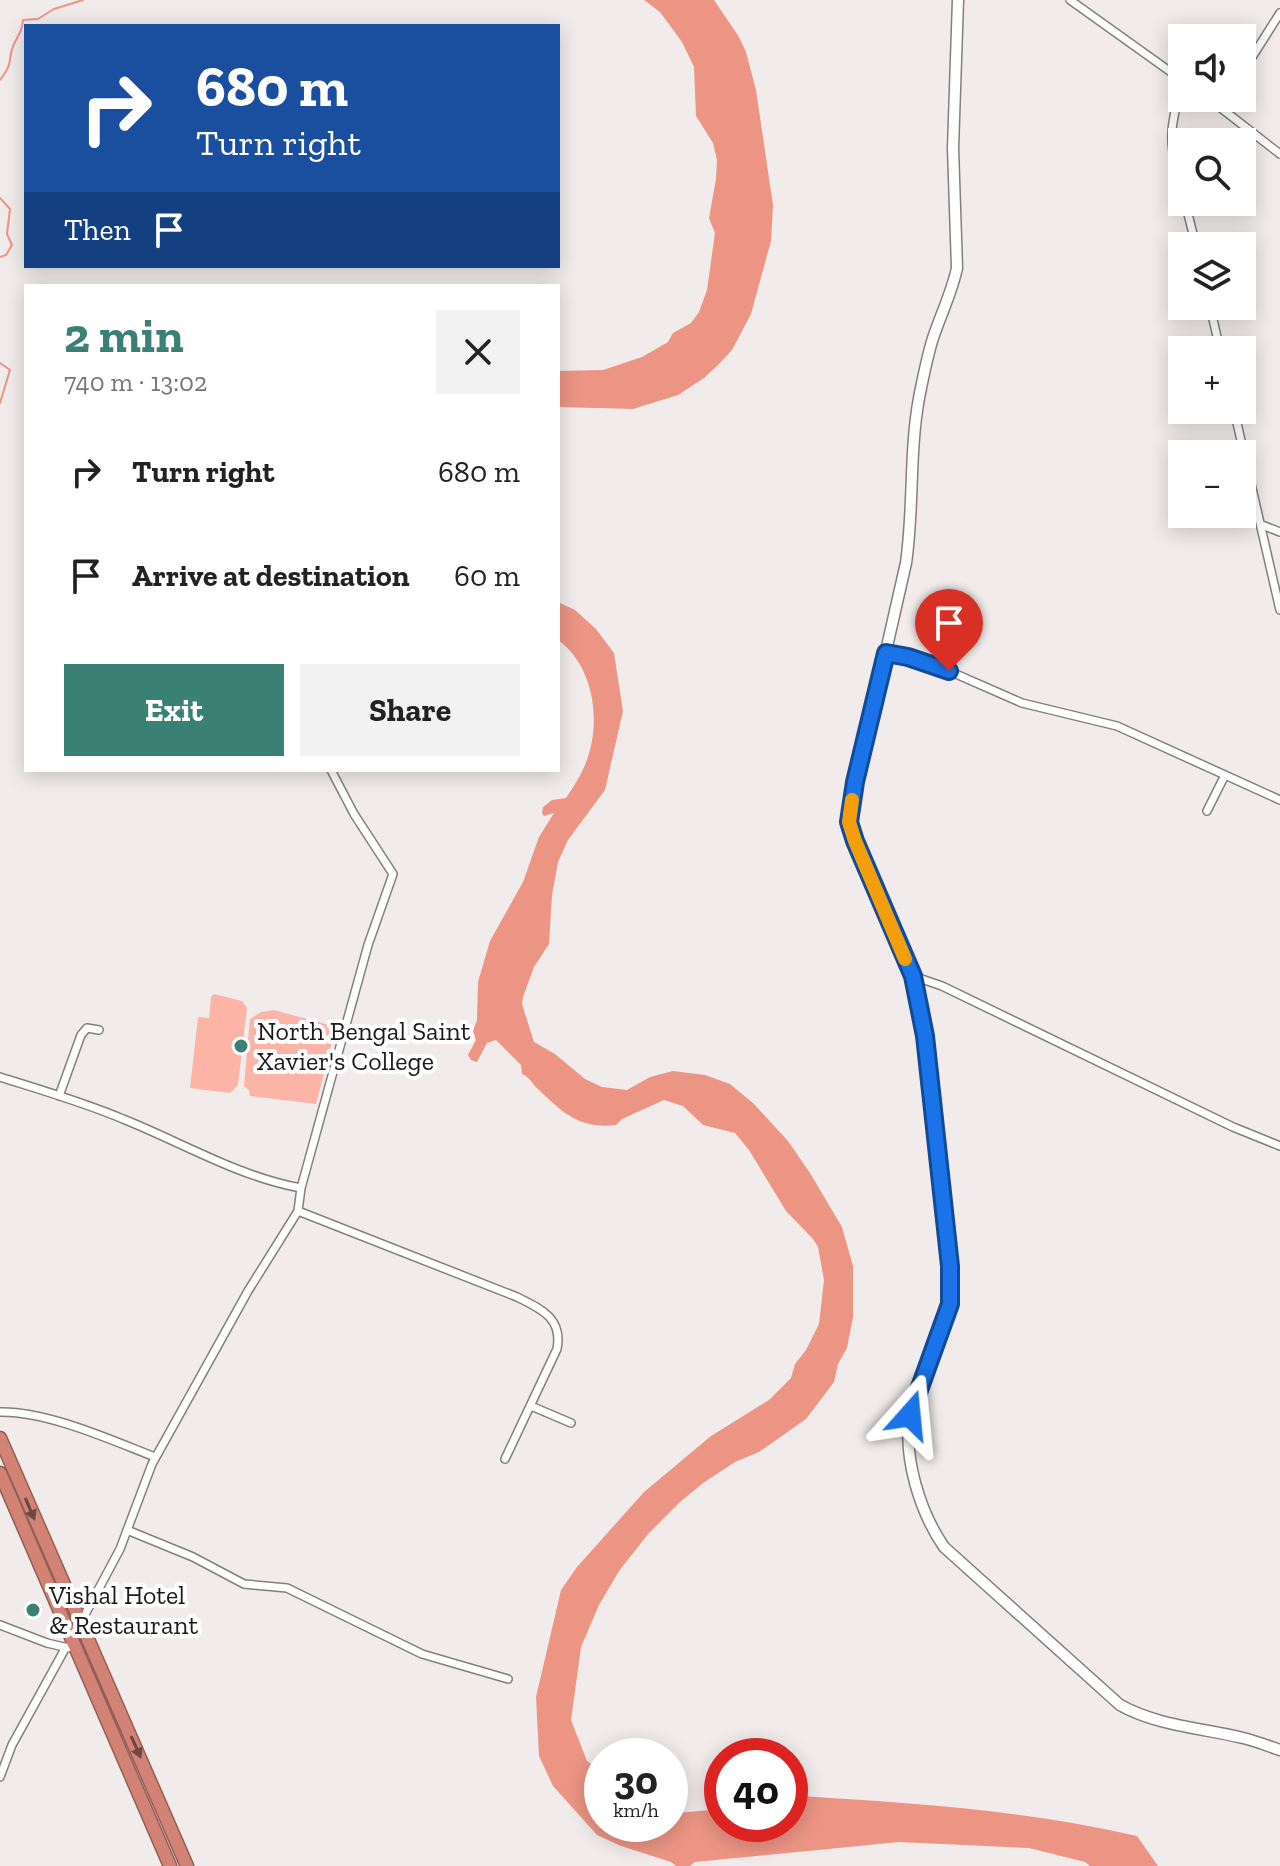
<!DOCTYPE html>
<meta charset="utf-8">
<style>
:root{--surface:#fff;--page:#f2f2f2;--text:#222;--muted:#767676;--accent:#3b8074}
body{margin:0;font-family:"Zilla Slab",serif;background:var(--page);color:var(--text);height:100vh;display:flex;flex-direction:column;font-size:30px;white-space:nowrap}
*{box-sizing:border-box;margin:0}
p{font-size:26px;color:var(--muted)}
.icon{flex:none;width:44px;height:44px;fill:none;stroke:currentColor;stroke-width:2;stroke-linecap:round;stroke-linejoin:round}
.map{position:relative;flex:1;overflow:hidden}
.drawer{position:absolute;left:24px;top:284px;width:536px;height:488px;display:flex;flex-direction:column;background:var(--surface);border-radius:0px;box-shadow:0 4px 20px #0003}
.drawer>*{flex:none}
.top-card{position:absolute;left:24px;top:24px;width:536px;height:244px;border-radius:0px;box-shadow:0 4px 20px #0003;background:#1a4fa0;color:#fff;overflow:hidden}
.fabs{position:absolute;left:1168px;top:24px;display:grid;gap:16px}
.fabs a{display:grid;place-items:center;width:88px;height:88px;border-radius:0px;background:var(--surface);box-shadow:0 4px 20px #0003;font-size:40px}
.speed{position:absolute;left:584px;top:1738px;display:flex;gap:16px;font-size:40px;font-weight:700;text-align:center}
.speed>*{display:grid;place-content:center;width:104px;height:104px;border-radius:50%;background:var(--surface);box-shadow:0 4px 20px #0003;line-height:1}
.speed small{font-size:20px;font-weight:400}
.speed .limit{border:12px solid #d22;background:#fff;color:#111}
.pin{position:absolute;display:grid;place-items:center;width:68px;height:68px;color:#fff;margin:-82px -34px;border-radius:50% 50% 50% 0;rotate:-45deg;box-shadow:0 0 8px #0007}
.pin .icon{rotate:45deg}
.me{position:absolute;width:88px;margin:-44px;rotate:18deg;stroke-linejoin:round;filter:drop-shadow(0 0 6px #0008)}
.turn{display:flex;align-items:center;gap:28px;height:168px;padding:0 40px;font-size:36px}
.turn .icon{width:104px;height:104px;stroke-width:2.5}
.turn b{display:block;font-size:56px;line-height:68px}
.then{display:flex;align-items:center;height:76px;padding:0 40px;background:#0003;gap:16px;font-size:30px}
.round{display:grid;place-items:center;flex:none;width:84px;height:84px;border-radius:0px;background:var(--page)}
.headline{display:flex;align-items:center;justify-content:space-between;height:136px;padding:0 40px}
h1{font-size:48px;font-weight:800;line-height:60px;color:var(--accent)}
.button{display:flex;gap:16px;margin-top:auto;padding:16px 40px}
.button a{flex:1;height:92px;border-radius:0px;background:var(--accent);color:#fff;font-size:32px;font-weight:800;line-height:92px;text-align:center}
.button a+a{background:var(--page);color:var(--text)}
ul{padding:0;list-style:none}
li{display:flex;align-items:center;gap:24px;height:104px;padding:0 40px}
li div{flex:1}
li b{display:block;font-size:30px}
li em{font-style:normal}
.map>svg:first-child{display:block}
</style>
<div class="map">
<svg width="1280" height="1866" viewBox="0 0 1280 1866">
<rect width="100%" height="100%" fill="#f1eceb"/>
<!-- green -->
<path fill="#fbb4a6" d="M214,994L242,1001L247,1008L238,1085L230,1093L190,1088L198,1017L209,1018L211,997Z
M274,1010L336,1027L316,1104L250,1096L249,1090L244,1086L250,1019L261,1012Z"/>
<!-- water -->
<path fill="#ec9585" d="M644,0H714L739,37L746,52L756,90L773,205L771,241L751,314L732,350L718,365L704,378L678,395L633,409L558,407V371L603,370L642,357L668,342L673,333L691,323L699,312L707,290L715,233L709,218L716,179L717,160L713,143L696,116L694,67L682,42L660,12Z
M558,602L575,610L596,629L614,653L623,711L605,790L568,840L558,862L552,895L549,944L534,967L523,997L522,1004L534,1042L555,1054L585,1079L602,1087L627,1090L650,1077L673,1071L705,1075L730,1084L754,1104L788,1141L810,1173L842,1227L853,1266V1317L847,1348L838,1364L834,1382L806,1419L759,1452L735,1462L703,1483L680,1502L649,1533L619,1571L599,1605L581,1647L571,1720L587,1761L602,1772V1824H670V1811L677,1813L722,1809V1824H790V1797L800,1796C912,1803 1026,1810 1137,1836L1158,1866H1090L1085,1862L1029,1848L899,1842L695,1862L690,1866H676L671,1862L621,1846L597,1835L553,1786L539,1756L536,1697L561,1590L577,1567L644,1492L711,1436L769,1400L791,1378L795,1364L806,1350L819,1324L824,1280L818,1247L813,1239L786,1211L749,1150L735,1133L703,1125L683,1106L664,1100L622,1119L616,1125C580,1129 564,1114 539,1090C532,1084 530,1077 522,1074L521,1065L496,1040L487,1043L477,1062L471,1060L468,1055L476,1040L473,1031L477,1020L478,982L490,941L523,882L539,837L554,813L544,816L542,813L543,807L552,800L566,798C573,787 580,777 585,765C602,724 595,667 558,640Z"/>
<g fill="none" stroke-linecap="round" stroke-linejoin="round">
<!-- stream -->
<path stroke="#ec9585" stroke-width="2" d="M0,80C15,61 7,58 14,44C19,34 22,31 23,20L38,19L54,9L83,0
M0,198L10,209L7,234L12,245L6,255L0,257
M0,363L10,370L0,403"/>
<defs>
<path id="street" d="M1070,0L1182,80
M1242,73L1280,13
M1182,89C1166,132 1171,148 1182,191
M1208,98L1280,154
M1185,202L1196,246
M1210,306L1220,350
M1234,410L1280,610
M1262,525L1280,532
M886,653L908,657L949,671L1022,703L1117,726L1280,800
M1207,811L1225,775
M913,976L942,986L1233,1127L1280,1146
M0,1077C41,1090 83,1102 123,1119C181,1142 239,1177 301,1188L298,1211L248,1291L152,1464L120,1549L81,1622
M59,1096L81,1035L87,1028L99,1030
M301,1188L368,945L393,874L354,814L331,770
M298,1211L517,1297C541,1309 563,1318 557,1349L505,1459
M531,1406L571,1423
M0,1412C47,1411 111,1440 155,1457
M127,1530L193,1557L244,1584L287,1588L422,1654L508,1679
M0,1625L47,1643L68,1648
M0,1777L12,1745L66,1647"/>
<path id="secondary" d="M958,0L953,148L957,268C952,292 941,314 933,338C927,357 923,378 919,398C909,453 914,508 906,563L849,813L855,841L913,976L925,1036L938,1145L950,1266V1304L910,1415C903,1458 920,1512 944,1547L1120,1705C1158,1726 1202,1728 1243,1738C1256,1741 1268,1746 1280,1750"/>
<path id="highway" d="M0,1438L187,1866
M0,1473L170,1866"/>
</defs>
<!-- street casing -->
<use href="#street" stroke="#847f7e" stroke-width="10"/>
<!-- secondary casing -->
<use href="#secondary" stroke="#847f7e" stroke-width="13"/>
<!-- highway casing -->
<use href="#highway" stroke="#925e55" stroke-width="15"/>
<!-- street -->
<use href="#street" stroke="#fff" stroke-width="7"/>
<!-- secondary -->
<use href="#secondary" stroke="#fff" stroke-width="10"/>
<!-- highway -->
<use href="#highway" stroke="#d28375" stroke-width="12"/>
</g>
<!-- one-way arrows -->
<defs><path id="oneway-solid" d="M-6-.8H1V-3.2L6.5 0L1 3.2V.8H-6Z" transform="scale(2)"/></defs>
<g fill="#6d4942">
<use href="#oneway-solid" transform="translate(30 1509) rotate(67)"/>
<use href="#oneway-solid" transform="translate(136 1747) rotate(66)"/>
</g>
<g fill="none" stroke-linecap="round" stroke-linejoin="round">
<defs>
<path id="route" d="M910,1415L950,1304V1266L925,1036L913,976L855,841L849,822L855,782L886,653L908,657L949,671"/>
</defs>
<!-- route casing -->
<use href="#route" stroke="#114b97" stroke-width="20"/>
<!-- route -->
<use href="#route" stroke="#1a73e8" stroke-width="14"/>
<!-- slow -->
<path stroke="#f59e0b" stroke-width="14" d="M852,800L849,822L855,841L905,959"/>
</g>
<!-- markers -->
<g fill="#3b8074" stroke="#fff" stroke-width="3">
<circle cx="241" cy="1046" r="8"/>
<circle cx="33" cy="1610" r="8"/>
</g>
<g text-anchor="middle" stroke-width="8" stroke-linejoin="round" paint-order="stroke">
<!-- poi labels -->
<g font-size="26" fill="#1b1919" stroke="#fff" text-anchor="start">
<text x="257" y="1040">North Bengal Saint<tspan x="257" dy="30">Xavier's College</tspan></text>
<text x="49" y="1604">Vishal Hotel<tspan x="49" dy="30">&amp; Restaurant</tspan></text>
</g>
</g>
</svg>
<div class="fabs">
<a><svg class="icon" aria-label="sound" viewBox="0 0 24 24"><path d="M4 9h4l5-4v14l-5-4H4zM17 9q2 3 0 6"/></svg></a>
<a><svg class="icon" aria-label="search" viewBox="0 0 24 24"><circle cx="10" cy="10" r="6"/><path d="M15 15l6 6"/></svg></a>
<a><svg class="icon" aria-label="layers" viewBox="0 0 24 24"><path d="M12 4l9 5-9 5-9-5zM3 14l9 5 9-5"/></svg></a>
<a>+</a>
<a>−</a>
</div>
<div class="speed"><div>30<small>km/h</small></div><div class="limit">40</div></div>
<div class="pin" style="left:949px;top:671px;background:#d93025"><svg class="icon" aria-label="arrive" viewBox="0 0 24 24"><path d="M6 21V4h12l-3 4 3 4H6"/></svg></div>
<svg class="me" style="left:910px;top:1415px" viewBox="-20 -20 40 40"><path d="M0-17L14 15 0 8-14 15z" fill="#1a73e8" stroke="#fff" stroke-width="4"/></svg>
<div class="top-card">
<div class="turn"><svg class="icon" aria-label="right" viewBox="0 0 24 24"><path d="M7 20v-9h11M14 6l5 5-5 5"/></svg><div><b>680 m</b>Turn right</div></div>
<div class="then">Then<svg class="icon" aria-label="arrive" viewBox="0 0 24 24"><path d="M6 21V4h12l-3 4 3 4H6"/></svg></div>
</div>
<section class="drawer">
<div class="headline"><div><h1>2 min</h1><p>740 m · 13:02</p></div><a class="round"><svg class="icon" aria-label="close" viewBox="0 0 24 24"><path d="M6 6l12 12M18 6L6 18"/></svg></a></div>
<ul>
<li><svg class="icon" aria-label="right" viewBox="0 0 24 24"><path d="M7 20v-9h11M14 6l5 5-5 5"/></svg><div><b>Turn right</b></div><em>680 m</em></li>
<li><svg class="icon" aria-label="arrive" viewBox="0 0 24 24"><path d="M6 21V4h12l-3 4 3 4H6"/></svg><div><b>Arrive at destination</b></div><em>60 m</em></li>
</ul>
<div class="button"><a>Exit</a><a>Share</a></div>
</section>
</div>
